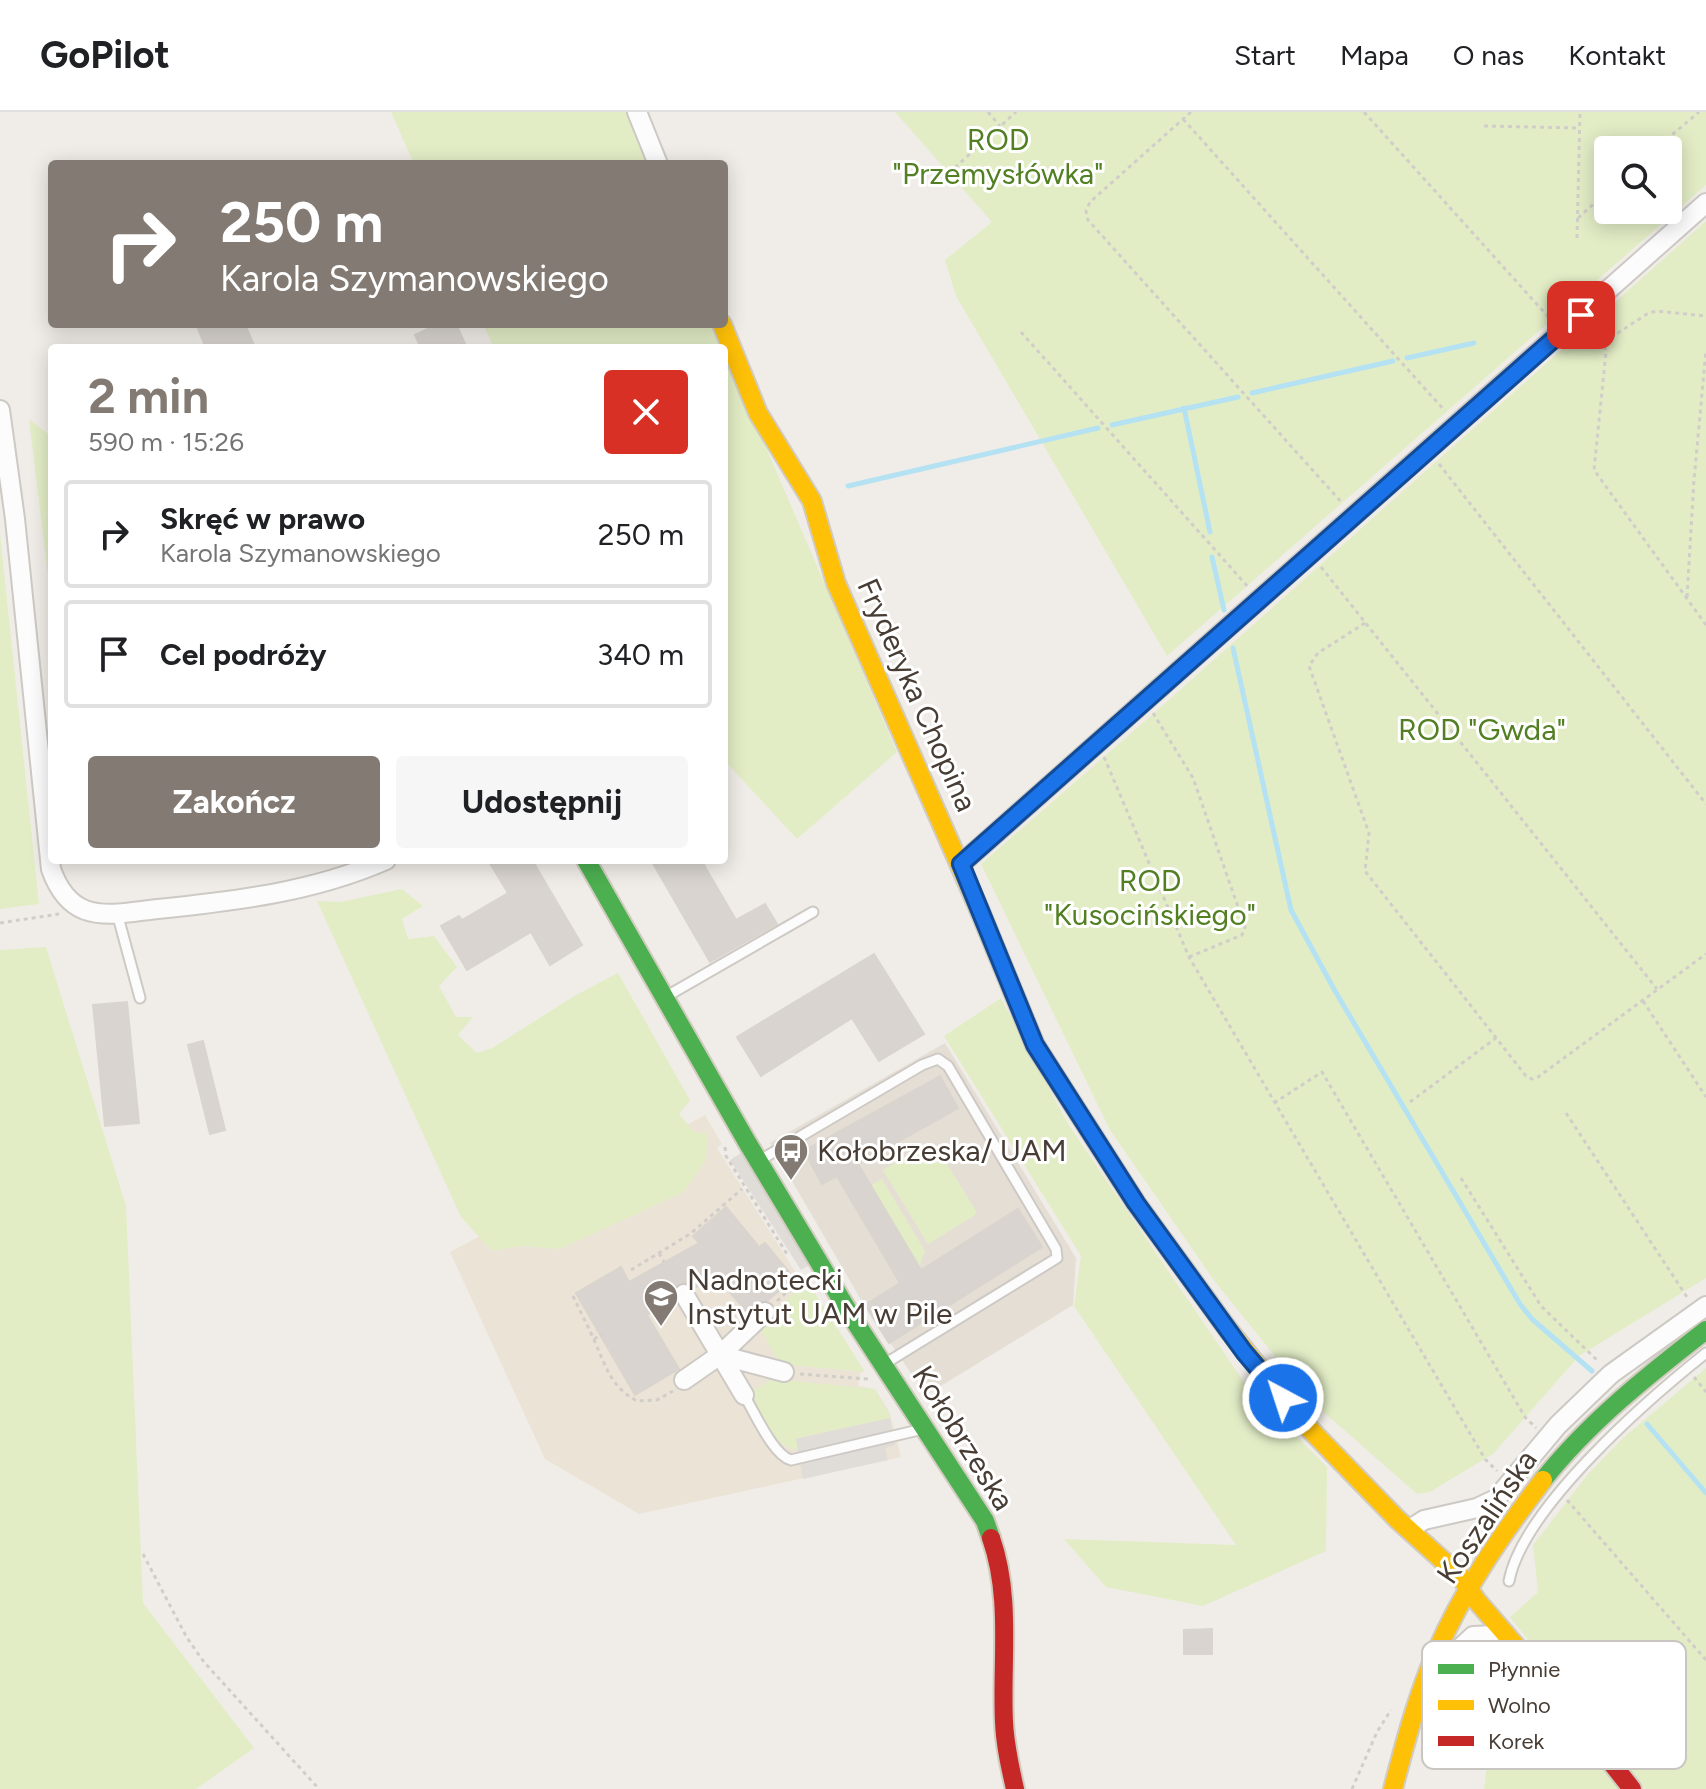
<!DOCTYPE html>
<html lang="pl">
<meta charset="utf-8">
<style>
:root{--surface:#fff;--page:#f6f6f6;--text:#202124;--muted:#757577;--line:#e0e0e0;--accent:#837b73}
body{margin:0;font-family:Figtree,sans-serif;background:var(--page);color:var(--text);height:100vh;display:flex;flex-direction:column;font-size:30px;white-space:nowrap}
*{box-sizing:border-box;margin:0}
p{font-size:26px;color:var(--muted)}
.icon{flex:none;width:44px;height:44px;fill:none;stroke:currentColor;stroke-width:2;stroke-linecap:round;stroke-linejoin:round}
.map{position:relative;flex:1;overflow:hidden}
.sheet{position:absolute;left:48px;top:232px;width:680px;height:520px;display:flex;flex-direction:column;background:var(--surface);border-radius:8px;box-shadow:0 4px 20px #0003}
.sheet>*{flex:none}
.top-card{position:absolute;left:48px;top:48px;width:680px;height:168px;border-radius:8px;box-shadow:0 4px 20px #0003;background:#837b73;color:#fff;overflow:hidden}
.fabs{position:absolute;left:1594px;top:24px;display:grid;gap:16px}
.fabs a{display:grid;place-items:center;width:88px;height:88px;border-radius:8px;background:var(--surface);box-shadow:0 4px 20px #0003;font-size:40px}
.pin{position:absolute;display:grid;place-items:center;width:68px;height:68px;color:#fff;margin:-34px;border-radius:16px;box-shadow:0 4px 12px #0006}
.me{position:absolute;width:88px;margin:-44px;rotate:320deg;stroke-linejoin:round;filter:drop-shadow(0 0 6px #0008)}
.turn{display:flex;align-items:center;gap:28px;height:168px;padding:0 40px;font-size:36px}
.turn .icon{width:104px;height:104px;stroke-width:2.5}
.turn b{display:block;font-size:56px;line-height:68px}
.round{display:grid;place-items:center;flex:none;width:84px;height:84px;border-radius:8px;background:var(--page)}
.summary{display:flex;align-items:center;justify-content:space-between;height:136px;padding:0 40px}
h1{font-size:48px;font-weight:700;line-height:60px;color:var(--accent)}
.primary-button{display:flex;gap:16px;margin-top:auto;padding:16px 40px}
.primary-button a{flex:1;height:92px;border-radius:8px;background:var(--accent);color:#fff;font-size:32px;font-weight:700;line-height:92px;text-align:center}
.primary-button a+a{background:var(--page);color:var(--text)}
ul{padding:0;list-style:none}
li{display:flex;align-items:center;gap:24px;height:108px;margin:0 16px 12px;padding:0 24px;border:4px solid var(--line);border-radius:8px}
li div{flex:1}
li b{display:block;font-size:30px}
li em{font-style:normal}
header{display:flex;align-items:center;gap:48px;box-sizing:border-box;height:112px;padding:0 40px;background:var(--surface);border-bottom:2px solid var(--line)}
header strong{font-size:38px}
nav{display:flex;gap:44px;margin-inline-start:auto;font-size:28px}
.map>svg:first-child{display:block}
</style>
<header>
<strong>GoPilot</strong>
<nav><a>Start</a><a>Mapa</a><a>O nas</a><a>Kontakt</a></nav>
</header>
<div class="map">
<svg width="1706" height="1677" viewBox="0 0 1706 1677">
<rect width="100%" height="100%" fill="#f0ede8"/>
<!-- residential -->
<path fill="#e5ded5" d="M945,931L1076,1146L1073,1193L926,1283L864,1193L770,1031Z"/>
<!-- education -->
<path fill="#ece3d7" d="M705,1003L722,1032L717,1036L798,1164L803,1172L807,1169L865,1260H861L858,1274L875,1277L890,1301L901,1345L639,1402L545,1347L450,1140Z"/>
<!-- green -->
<path fill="#e2edc6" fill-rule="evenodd" d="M391,0H629L649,52H414Z
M895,0H1706V73L1167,544L956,184L945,148L992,110ZM1608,38H1668V98H1608Z
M1706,109V1166L1579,1244L1493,1342L1430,1380L1417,1382L1311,1289L1213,1167L1110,1018L981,752L1153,602Z
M483,212H713L723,236H494Z
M724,238L897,640L797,727L724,648Z
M29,307L52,325V497Z
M0,421L39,792L0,797Z
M402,777L423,794L402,807L408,827L434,824L457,855L439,874L456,905H473L458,923L477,941L492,936L576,883L618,861L690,988L679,1002L694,1020L708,1022L706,1048L684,1080L560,1137L521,1134L492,1139L461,1105L317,789L340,790Z
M46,835L126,1094L143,1491L254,1636L196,1677H0V838Z
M1001,886L1068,1012L1246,1273L1327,1355L1326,1439L1203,1494L1106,1475L1064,1427L1236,1433L1074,1194L1081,1144L944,924Z
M927,1032L941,1042L976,1099L975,1103L928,1132L883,1058Z
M882,1067L925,1139L919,1155L871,1073Z
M807,1169L865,1260L780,1252L758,1213Z
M1706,1256V1677H1645L1510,1505L1538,1480L1533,1433L1589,1361L1623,1326Z
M773,1267L875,1277L891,1306L797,1326L798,1338C774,1337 761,1299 750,1280Z
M1502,1609L1577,1620L1620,1677H1484L1488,1645Z"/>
<!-- parking -->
<path fill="#e0dcd8" d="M741,1041L811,1152L801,1158L730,1048Z
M890,1306L895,1333L885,1336L888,1348L803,1367L796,1327Z"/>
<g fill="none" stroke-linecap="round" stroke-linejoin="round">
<!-- stream -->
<path stroke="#b5e2f2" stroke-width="5" d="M1407,246L1474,231
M1252,281L1393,249
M1184,296L1210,420
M1112,313L1238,285
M848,374L1098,316
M1212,445L1224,498
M1233,536L1291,798L1335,879L1520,1192L1532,1207L1592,1259
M1647,1312L1706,1381"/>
</g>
<!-- building -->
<path fill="#d9d4cf" stroke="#d9d4ce" stroke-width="2" d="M196,212H245L255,236H206Z
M426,212H456L467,236H421L415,223L428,217Z
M488,748H532L582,833L550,853L531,820L467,858L441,814L459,804L462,808L508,781Z
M651,748H701L736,808L765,792L777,812L710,850Z
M874,842L924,922L879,949L852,906L761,964L737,925Z
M127,890L139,1011L105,1014L93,893Z
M203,929L225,1018L210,1022L188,933Z
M940,964L958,996L858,1052L921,1158L1018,1097L1042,1135L889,1231L865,1193L900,1171L837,1064L822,1072L804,1039Z
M726,1095L759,1135L765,1131L794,1166L768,1188L757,1191L747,1200L716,1164L694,1176L685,1170L677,1172L672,1181L674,1188L647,1203L679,1257L635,1283L576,1181L621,1155L629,1170L699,1131L693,1124Z
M1212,1517V1542H1184V1518Z"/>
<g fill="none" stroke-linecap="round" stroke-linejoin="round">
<defs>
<path id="lane" d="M117,801L140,886
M667,884L813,800
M762,1047L922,953L938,947L948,954L1056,1137L1057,1146L886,1251
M744,1283C755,1301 773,1343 791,1348L923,1317
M1509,1469C1523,1396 1647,1288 1706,1241"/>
<path id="street" d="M637,0L658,52
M0,298L15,407L51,757C57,774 67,791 85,798C107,806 136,799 158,797C236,789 313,780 386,748
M961,752L1706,91
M684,1182L744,1283
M720,1243L784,1260
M684,1268L720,1243L765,1200
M1410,1417L1424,1408L1477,1396L1496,1387L1558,1313L1611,1262L1706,1194
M1432,1562L1473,1524L1495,1523L1510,1530"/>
<path id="fast" d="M586,748L747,1030L850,1202L985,1409L991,1426
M979,797L1035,933L1136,1091L1227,1216
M1543,1368C1589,1310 1648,1263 1706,1218"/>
<path id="slow" d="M722,212L758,301L812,389L836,471L979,797
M1227,1216L1302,1309L1397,1407L1460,1464L1477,1489L1553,1577
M1393,1677C1405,1631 1417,1585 1436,1541C1463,1478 1502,1422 1543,1368"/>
<path id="jam" d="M991,1426C1012,1486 1001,1549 1004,1610C1005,1633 1010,1655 1015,1677
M1553,1577L1632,1677"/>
</defs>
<!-- lane casing -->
<use href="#lane" stroke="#cdc9c4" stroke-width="13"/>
<!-- street casing -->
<use href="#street" stroke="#cdc9c4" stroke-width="22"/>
<!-- fast casing -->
<use href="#fast" stroke="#d2cbc0" stroke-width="22"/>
<!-- slow casing -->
<use href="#slow" stroke="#d2cbc0" stroke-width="22"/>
<!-- jam casing -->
<use href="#jam" stroke="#d2cbc0" stroke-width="22"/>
<!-- path -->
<path stroke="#d1cdc9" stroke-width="3" stroke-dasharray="4 4" stroke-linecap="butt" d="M988,0L1000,14
M1191,0L1090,90L1086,99L1088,108L1343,392
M1364,0L1551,208
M1183,7L1445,299
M1484,14L1580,16
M1654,38L1699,0
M949,61L1016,0
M1578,106L1608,79
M1577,126L1580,0
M1591,215L1604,230L1606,240L1594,358L1706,513
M1021,220L1249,476
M1604,230L1647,202L1656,199L1706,204
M1439,352L1706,692
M1321,455L1657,877
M1687,485L1694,368L1706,238
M1365,511L1318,541L1309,554L1369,721L1365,759L1526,964L1532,967L1538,965L1706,842
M1153,601L1193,666L1245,815L1242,823L1189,845
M1104,645L1189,845L1485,1347L1497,1359
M0,811L59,802
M1643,889L1706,985
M1410,990L1496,926
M1274,991L1322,960L1525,1305L1536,1316
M1566,1001L1687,1185
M725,1035L726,1044L787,1142
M1461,1066L1541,1194L1599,1250
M659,1141L664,1150
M631,1158L690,1122L742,1077
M573,1184C580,1199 588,1214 595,1230C606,1255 611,1275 637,1289L657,1288L673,1279
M777,1189L803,1165
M594,1227L602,1223
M800,1262L868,1267
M1694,1265L1706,1280
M1567,1388L1706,1548
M143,1442L187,1526L204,1550L319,1677
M1352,1677L1377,1620L1391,1598"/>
<!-- lane -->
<use href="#lane" stroke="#fdfcfc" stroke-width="9"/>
<!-- street -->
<use href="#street" stroke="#fdfcfc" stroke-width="18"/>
<!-- fast -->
<use href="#fast" stroke="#4caf50" stroke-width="18"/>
<!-- slow -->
<use href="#slow" stroke="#ffc107" stroke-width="18"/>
<!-- jam -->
<use href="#jam" stroke="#c62828" stroke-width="18"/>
</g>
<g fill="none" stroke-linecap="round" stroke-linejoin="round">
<defs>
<path id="route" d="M1283,1286L1244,1240L1136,1091L1035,933L961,752L1581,203"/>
</defs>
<!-- route casing -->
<use href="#route" stroke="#114b97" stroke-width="20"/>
<!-- route -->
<use href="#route" stroke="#1a73e8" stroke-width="14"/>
</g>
<!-- icons -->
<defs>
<symbol id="bus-pin" viewBox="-11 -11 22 30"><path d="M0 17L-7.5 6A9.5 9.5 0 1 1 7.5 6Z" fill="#837b73" stroke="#fff"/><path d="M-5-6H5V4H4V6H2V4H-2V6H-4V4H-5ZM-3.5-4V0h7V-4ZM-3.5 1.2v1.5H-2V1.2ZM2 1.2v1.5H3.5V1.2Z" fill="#fff"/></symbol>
<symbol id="university-pin" viewBox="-11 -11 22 30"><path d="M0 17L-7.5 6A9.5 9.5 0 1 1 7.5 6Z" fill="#837b73" stroke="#fff"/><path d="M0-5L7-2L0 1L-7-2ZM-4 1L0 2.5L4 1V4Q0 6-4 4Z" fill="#fff"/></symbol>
</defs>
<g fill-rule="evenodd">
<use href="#bus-pin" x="771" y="1019" width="40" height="54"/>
<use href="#university-pin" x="641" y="1165" width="40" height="54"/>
</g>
<g text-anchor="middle" stroke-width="6" stroke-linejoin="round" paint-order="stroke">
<!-- park labels -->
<g font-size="30" fill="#517f22" stroke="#fff">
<text x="998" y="38">ROD<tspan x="998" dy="34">"Przemysłówka"</tspan></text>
<text x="1482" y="628">ROD "Gwda"</text>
<text x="1150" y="779">ROD<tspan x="1150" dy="34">"Kusocińskiego"</tspan></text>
</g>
<!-- street labels -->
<g font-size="30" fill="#483d34" stroke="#fff">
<text transform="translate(917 583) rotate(66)" y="10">Fryderyka Chopina</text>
<text transform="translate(963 1326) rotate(58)" y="10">Kołobrzeska</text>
<text transform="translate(1487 1405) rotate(-56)" y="10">Koszalińska</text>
</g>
<!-- poi labels -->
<g font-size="30" fill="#483d34" stroke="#fff" text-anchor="start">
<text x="817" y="1049">Kołobrzeska/ UAM</text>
<text x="687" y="1178">Nadnotecki<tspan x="687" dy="34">Instytut UAM w Pile</tspan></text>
</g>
</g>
<!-- legend -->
<rect x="1422" y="1529" width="264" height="128" rx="12" fill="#fff" stroke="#c8c5c2" stroke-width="2"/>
<rect x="1438" y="1552" width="36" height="10" fill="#4caf50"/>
<rect x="1438" y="1588" width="36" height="10" fill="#ffc107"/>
<rect x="1438" y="1624" width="36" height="10" fill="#c62828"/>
<g font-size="22" fill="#483d34">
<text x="1488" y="1565">Płynnie</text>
<text x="1488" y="1601">Wolno</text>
<text x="1488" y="1637">Korek</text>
</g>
</svg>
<div class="fabs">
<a><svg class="icon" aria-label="search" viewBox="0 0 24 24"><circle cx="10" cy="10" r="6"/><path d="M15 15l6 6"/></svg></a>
</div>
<div class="pin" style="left:1581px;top:203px;background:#d93025"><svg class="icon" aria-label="arrive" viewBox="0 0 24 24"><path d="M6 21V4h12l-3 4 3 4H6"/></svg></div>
<svg class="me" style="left:1283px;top:1286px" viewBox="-20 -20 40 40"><circle r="17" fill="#1a73e8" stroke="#fff" stroke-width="3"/><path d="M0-11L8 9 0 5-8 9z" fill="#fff"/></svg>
<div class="top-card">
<div class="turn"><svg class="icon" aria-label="right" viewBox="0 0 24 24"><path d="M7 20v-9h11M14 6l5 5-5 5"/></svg><div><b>250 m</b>Karola Szymanowskiego</div></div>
</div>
<section class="sheet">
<div class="summary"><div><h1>2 min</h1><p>590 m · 15:26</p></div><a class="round" style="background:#d93025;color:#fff"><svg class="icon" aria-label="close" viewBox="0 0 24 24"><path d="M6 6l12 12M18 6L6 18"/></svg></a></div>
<ul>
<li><svg class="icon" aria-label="right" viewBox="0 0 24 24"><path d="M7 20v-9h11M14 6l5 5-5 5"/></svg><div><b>Skręć w prawo</b><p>Karola Szymanowskiego</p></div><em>250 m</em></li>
<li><svg class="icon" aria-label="arrive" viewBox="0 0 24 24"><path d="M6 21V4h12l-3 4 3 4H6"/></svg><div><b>Cel podróży</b></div><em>340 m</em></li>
</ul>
<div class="primary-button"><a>Zakończ</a><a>Udostępnij</a></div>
</section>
</div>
